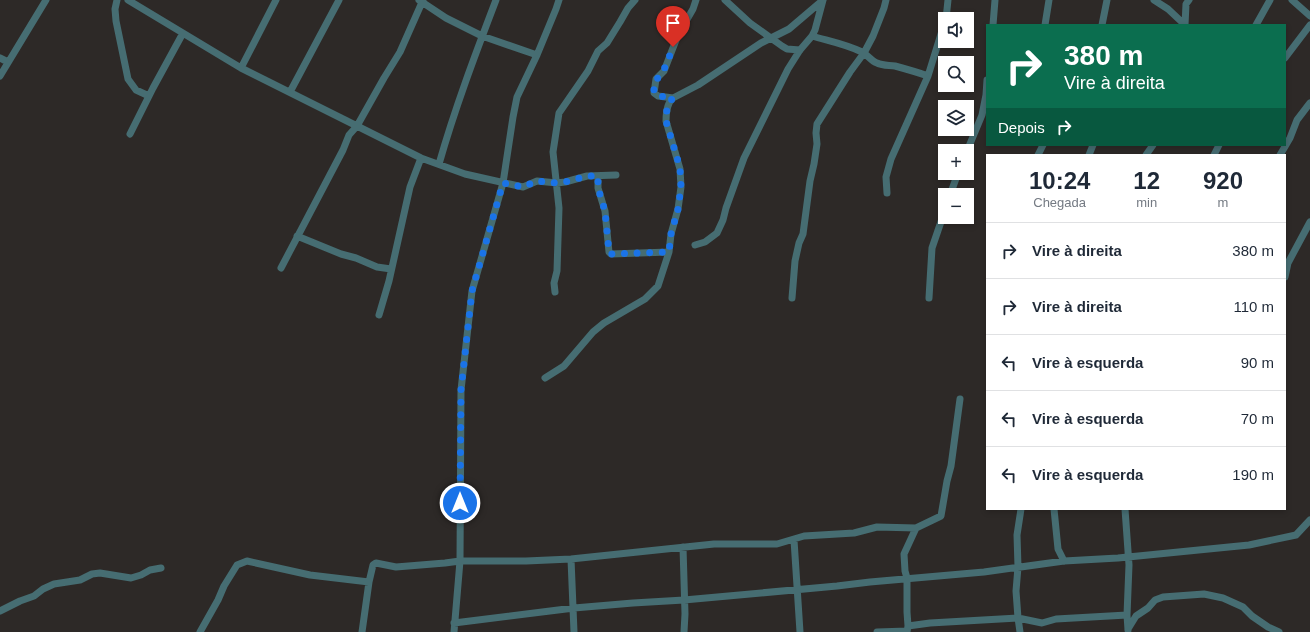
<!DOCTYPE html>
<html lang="pt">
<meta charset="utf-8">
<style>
:root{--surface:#fff;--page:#f2f2f3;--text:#1f2937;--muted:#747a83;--line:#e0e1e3}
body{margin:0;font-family:Arial,sans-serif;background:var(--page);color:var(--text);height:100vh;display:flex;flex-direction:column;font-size:15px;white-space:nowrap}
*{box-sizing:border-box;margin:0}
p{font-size:13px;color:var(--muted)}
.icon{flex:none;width:22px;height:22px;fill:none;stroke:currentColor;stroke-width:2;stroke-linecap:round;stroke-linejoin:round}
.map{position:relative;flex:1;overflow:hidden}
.panel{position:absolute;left:986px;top:154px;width:300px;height:356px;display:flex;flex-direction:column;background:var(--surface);border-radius:0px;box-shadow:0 2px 6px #0003}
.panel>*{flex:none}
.top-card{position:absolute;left:986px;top:24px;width:300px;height:122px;border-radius:0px;box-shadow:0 2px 6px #0003;background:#0b6e4f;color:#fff;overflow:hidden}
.fabs{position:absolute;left:938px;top:12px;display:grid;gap:8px}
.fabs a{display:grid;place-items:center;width:36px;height:36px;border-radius:0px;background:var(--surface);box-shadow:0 2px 6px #0003;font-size:20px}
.pin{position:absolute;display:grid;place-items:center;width:34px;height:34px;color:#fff;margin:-41px -17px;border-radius:50% 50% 50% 0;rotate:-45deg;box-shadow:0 0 4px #0007}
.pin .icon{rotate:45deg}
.me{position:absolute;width:44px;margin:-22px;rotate:0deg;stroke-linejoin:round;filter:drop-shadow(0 0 3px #0008)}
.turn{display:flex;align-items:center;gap:14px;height:84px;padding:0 12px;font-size:18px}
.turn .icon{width:52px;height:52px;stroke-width:2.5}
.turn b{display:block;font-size:28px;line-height:34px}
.then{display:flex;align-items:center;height:38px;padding:0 12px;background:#0003;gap:8px;font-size:15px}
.eta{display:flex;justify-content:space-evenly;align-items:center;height:68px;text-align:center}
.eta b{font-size:24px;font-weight:700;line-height:28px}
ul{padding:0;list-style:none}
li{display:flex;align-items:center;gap:12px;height:56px;padding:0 12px;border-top:1px solid var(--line)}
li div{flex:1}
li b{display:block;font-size:15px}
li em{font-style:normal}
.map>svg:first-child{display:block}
</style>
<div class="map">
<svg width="1310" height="632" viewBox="0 0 1310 632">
<rect width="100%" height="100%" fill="#2d2927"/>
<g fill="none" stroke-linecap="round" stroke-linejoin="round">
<!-- street -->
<path stroke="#466d72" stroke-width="7" d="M117,0L115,9L116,21L128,79L136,90L149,96
M128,0L241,68L421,158L465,174L523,187L537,181L557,183L565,182L587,176L616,175
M419,0L446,18L482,36L537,55
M696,0L693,9L678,35L664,71L656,79L654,93L658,96L673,98L698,85L761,43L789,29L823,0
M725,0L750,23L782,46L787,49L800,50
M1154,0L1168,9L1185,25
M1292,0L1310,16
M946,19L948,0
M993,25L995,0
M1045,25L1049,0
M1102,25L1107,0
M1185,25L1186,4L1189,0
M1256,25L1270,0
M812,36C829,41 846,44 862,52C868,55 871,61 877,63C883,66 889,65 895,66C906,69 917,72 928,76
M0,58L8,62
M1285,58L1310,25
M241,68L276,0
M0,76L46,0
M290,92L339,0
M130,134L153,88L183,33
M967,151L982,115L986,95L987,80
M1038,155L1043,145
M1089,155L1093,145
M1146,155L1153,145
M1214,155L1219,145
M1280,155L1290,138L1297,120L1310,103
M439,164C455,108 475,55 496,0
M598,176V188L605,211L609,252L611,254L669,252
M887,193L886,177L891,159L928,76L945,21
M950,195L958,173
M297,236L341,254L356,258L377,267L391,269
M695,245L705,242L717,233L723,220L726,208L744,158L788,69L800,50L812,36L815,30L823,0
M281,268L343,150L349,135L357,126L384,78L400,52L423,0
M1285,277L1288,263L1310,222
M555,292L554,283L557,271L559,208L553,152L559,113L588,71L598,51L607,43L620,22L628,8L635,0
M792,298L795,261L799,243L803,234L810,181L814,164L817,144L816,133L817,124L850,72L864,53L873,36L884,8L886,0
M929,298L932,248L945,210
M379,315L389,281L410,187L421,158
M545,378L564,366L593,332L604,323L645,299L658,286L669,252L671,234L678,209L681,187L680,169L666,121C666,113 667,103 673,98
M1054,509L1058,549L1064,561
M1125,509L1129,565L1127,615L1128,630
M794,540L800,632
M683,547L685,614L684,632
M571,559L574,632
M0,611L20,601L34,596L43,589L54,584L80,580L92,574L100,573L131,578L141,575L150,570L161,568
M454,623L574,608L633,603L684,600L837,586L870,582L984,572L1064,561L1118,558L1249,545L1296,535L1310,520
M908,626L930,623L1018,618L1042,623L1056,619L1127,615
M1128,629L1136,616L1148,608L1155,600L1163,597L1204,594L1223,598L1243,607L1252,616L1268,627L1279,632
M200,632L218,600L224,586L237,565L247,561L310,575L369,582
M362,632L369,582L373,565L376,563L396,567L445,563L460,561H526L571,559L714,544H777L804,536L854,533L877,527L916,528
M454,632L460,561L461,390L472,291L503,183L513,117L517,97L537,55L556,9L559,0
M877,632L907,631
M907,632L908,626L907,612V578L905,571L904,554L916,528L941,516L947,481L951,466L960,399
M1020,632L1018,618L1016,591L1018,567L1017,535L1021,509"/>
</g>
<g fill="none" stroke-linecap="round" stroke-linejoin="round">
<!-- route -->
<path stroke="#1a73e8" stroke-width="7" stroke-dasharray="0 12.6" d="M460,503L461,390L472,291L503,183L523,187L536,181L557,183L565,182L587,176H598V188L605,211L609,252L610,254L669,252L671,234L678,209L681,187L680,168L666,121C666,113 667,103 673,98L658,96L654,93C653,79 659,79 664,69C668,62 670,54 673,47"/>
</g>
</svg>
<div class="fabs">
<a><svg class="icon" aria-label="sound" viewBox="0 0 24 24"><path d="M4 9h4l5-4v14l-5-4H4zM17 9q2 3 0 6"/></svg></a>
<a><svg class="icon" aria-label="search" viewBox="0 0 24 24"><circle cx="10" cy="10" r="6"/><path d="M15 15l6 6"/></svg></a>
<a><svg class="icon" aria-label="layers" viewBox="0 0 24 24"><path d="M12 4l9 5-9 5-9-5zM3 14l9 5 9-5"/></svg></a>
<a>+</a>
<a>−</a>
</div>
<div class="pin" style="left:673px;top:47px;background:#d93025"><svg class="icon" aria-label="arrive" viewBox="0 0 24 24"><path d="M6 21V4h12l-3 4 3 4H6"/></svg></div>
<svg class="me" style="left:460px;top:503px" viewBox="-20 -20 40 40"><circle r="17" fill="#1a73e8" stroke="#fff" stroke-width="3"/><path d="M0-11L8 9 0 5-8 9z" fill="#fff"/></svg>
<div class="top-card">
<div class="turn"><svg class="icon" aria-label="right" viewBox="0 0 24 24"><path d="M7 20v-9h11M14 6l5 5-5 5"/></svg><div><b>380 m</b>Vire à direita</div></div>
<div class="then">Depois<svg class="icon" aria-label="right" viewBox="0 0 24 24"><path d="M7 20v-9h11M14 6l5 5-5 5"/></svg></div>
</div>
<section class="panel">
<div class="eta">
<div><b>10:24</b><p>Chegada</p></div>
<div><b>12</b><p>min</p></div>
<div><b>920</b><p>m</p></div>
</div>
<ul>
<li><svg class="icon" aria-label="right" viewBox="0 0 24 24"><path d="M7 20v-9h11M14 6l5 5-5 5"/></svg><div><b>Vire à direita</b></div><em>380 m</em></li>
<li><svg class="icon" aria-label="right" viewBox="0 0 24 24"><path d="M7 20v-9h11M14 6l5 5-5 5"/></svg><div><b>Vire à direita</b></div><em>110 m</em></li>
<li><svg class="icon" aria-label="left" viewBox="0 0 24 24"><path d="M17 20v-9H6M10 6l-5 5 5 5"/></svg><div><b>Vire à esquerda</b></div><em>90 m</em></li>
<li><svg class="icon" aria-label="left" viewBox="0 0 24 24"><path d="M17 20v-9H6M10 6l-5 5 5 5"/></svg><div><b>Vire à esquerda</b></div><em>70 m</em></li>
<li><svg class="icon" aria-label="left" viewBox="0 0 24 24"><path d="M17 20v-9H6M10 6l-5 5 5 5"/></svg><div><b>Vire à esquerda</b></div><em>190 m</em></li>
</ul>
</section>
</div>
